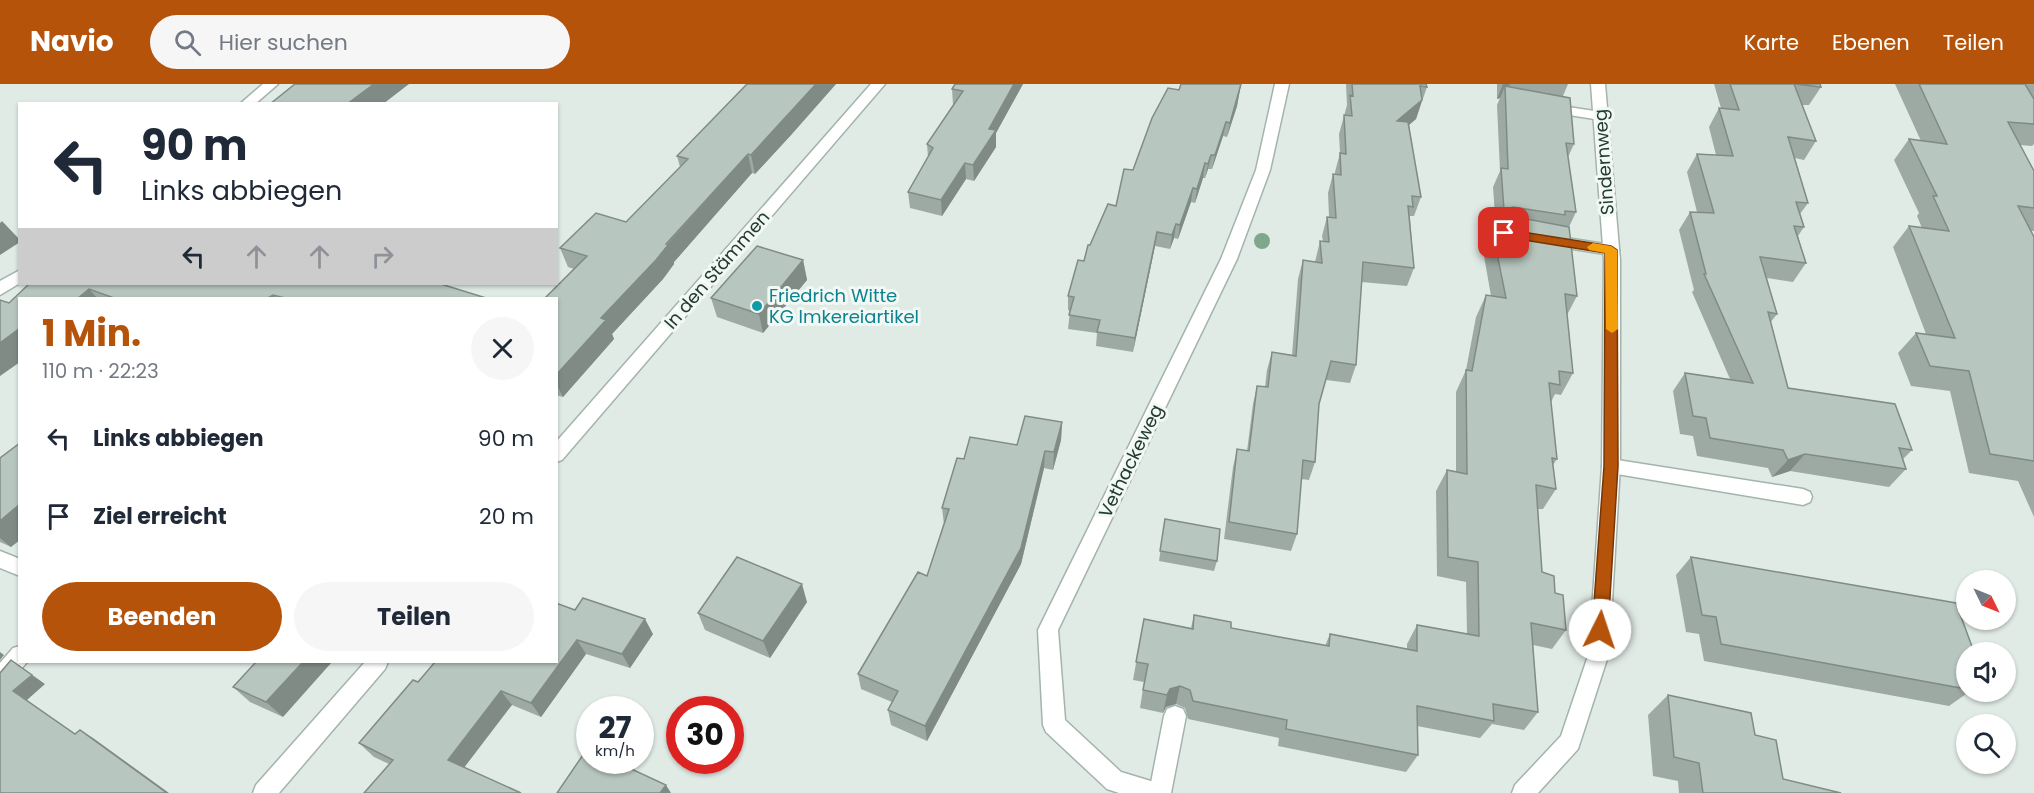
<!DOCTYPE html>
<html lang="de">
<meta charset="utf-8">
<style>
:root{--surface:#fff;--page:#f6f6f7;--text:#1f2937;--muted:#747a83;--accent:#b45309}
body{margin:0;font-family:Poppins,sans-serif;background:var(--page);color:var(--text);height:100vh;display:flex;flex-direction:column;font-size:22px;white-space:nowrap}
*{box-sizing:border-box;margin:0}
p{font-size:20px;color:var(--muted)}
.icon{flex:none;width:33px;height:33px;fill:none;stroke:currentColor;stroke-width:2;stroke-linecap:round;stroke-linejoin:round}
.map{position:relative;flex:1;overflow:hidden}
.details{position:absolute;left:18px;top:213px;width:540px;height:366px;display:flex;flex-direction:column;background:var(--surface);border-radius:0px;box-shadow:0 2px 4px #0004}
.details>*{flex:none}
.banner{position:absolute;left:18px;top:18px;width:540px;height:183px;border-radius:0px;box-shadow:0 2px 4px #0004;background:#fff;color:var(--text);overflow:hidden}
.needle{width:39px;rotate:133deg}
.controls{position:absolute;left:1956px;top:486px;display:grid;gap:12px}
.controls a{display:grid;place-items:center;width:60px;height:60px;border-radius:50%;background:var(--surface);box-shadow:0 2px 4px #0004;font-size:30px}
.speed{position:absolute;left:576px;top:612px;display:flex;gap:12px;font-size:30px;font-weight:700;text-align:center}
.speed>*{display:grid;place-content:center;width:78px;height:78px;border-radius:50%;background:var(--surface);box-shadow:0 2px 4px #0004;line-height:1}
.speed small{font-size:15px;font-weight:400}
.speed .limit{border:9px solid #d22;background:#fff;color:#111}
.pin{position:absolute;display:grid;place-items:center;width:51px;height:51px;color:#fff;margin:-26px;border-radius:12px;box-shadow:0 3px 9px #0006}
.me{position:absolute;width:66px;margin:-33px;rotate:4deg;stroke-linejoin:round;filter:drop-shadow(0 0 4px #0008)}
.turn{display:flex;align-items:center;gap:21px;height:126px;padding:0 24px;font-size:27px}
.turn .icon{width:78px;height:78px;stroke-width:2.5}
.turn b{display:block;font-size:42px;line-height:51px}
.lanes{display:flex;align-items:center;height:57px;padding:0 24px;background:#0003;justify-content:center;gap:30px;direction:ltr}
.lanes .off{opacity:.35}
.round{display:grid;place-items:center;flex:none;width:63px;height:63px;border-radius:32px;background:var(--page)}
.summary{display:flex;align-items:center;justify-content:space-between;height:102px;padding:0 24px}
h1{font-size:36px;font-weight:700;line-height:45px;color:var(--accent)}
.cta{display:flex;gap:12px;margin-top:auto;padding:12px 24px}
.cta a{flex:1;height:69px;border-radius:36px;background:var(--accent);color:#fff;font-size:24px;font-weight:700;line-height:69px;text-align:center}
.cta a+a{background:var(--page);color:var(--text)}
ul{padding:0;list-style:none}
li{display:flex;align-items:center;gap:18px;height:78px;padding:0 24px}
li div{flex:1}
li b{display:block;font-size:22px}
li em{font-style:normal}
header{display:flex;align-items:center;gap:36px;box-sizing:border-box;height:84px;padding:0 30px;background:var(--accent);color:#fff}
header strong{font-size:28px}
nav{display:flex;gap:33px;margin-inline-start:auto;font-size:21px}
.search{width:420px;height:54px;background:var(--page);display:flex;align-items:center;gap:15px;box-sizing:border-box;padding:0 21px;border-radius:33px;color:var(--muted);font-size:22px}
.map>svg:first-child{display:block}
</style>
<header>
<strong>Navio</strong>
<div class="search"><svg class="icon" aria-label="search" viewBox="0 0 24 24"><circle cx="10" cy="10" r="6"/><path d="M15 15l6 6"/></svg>Hier suchen</div>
<nav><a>Karte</a><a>Ebenen</a><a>Teilen</a></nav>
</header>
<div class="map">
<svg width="2034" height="709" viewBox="0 0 2034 709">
<rect width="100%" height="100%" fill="#e1ebe6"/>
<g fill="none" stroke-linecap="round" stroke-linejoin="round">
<defs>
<path id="service" d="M1548,20L1601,28L1608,32L1601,36L1543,27L1541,24Z
M1547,151L1611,161L1619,166L1611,171L1542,160L1539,156Z
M1611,375L1803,405L1810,408L1812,413L1810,418L1803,421L1611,389L1605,387L1602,382L1605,377Z
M0,467L20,475V492L0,484Z
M1175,622L1183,625L1186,632L1171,709H1149L1164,632L1167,625Z"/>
<path id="minor" d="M263,0H278L255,20H240Z
M871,0H885L562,376L556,378V358Z
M1275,0H1289L1270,86L1237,175L1058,546L1065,636L1121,688L1164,701L1167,709H1119L1107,705L1046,648L1043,641L1038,546L1221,175L1256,86Z
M1591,0H1605L1620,176V382L1609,569L1578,665L1538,709H1512L1515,701L1561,652L1589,569L1602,382L1604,176Z
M20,186V199L0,211V197Z
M20,562V578H27L7,602L0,605V579L13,564Z
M365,578H388L385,585L279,709H253L256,701Z"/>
</defs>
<!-- service casing -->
<use href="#service" stroke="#a4b3ac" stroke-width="3"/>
<!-- minor casing -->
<use href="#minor" stroke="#a4b3ac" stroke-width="3"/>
<!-- service -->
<use href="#service" fill="#fff" fill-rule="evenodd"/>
<!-- minor -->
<use href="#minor" fill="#fff" fill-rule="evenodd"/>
</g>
<!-- trees -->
<circle fill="#7fa78b" cx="1262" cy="157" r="8"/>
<!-- wall -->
<path fill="#9daaa3" d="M747,0H836L791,51L755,90L752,89L674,178V180L663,195L612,250L614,255L563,313L556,311V214L574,185L568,183L560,164L626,138L680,83L677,72Z
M955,0H1023L996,49V63L974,97L966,95L942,132L910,124L908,108L928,74L927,60L953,21L952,5Z
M1241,0L1237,22L1227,53L1223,52L1212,85H1208L1205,94H1203L1195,119L1191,118L1178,155L1174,154L1170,165L1155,162L1133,268L1096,262L1097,249L1068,245L1070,227L1068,226V212L1090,161L1116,122L1133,86L1179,6Z
M1346,0H1426L1427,3L1416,35L1409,41L1421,113L1414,132H1410V134L1414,184L1407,202L1361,198L1356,281L1350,299L1326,296L1319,320L1315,378L1309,396L1301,395L1297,450L1291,467L1224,455L1233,383L1237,365L1247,367L1253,320L1257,302L1265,303L1267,286L1272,268L1292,271L1298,195L1303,176L1315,178L1320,157H1323L1322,152L1327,133H1329L1328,109L1333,90L1335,91V88L1340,69L1339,50L1347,21Z
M1497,0H1568L1563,12L1574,60L1568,73L1576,128L1569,143L1577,212L1567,231L1573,289L1561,311L1555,310L1551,318L1557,375L1553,381L1556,405L1543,425H1538L1542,488L1555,509L1566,546L1552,565L1533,561L1538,628L1524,646L1492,640L1480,654L1417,642L1418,671L1406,688L1278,662L1279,654L1188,635L1185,624L1176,620L1166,623L1163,629L1140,624L1144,598L1133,596L1144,535L1191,544L1194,531L1231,544L1325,562L1330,550L1407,565V560L1417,541L1467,550L1466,498L1437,492L1436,407L1447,386L1456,388V308L1466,286L1476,233L1486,211L1491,212L1484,172L1493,150L1497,151L1501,143L1496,145L1493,103L1500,87L1497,21L1500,14L1497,15Z
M1714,0H1820L1821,3L1809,21H1802L1816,57L1804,76L1795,74L1808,119L1800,130L1804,143L1798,152L1806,179L1793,198L1767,194L1777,230L1770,239L1788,304L1912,366L1903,375L1906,385L1889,403L1790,387L1772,393L1768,384L1697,372L1693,352L1680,350L1673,307L1685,289L1730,295L1692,208L1694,206L1679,146L1690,128H1697L1687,88L1697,70L1716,71L1709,43L1719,24H1721Z
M1895,0H2034V60L2032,62L2020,61L2034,87V147H2031L2034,153V433L2018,397L1969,389L1950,307L1911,302L1898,269L1916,249L1926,250L1893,163L1909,142L1922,144L1917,132L1919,129L1894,76L1909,55L1921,57Z
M803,176L807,196L763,249L717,233L711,214Z
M29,200L486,214H20L12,284L9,219Z
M1062,338L1061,356L1053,386L1044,384L1021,480L927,657L891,641L888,626L892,618L861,605L858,590L927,492L944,441L942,424L964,375L1017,361Z
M0,374L11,463L0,458Z
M1165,435L1217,477L1214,487L1159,477Z
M1691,473L1966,568V608H1969L1949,622L1704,577L1699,550L1686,548L1676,491Z
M807,518L770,574L705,546L698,529Z
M575,526L653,550L630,584L586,570L541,633L512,621L389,680L374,673L359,659L418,598Z
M256,578L283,633L250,618L233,603Z
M1668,611L1755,651L1783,695L1841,709H1679L1678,697L1653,692L1648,631Z"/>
<!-- shaded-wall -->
<path fill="#808b85" d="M374,0H409L383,20H347Z
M816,0H836L791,51L755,90L751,71Z
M1014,0H1023L996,49V63L974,97L973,81L989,45Z
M1241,0L1237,22L1227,53L1230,39Z
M1503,0H1510L1505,12V2L1500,14L1497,15Z
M1422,16L1416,35L1391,56L1397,37Z
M1226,38L1223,52L1212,85L1215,71Z
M748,70L752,89L674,178V180L663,195L612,250L614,255L563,313L556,300V291L601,234Z
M1211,71L1208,85L1205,94L1208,80Z
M965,79L966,95L942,132L941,116Z
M1205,79L1203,94L1195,119L1197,105Z
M1193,104L1191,118L1178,155L1180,141Z
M1513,123L1506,137V131L1501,143L1496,145L1504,126Z
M2,137L20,156V158L0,171V139Z
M1176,140L1174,154L1170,165L1172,151Z
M1157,148L1155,162L1133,268L1135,254Z
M803,176L807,196L763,249L759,230Z
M89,205L97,214H78Z
M273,211L276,214H268Z
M20,244V278L0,292V259Z
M1062,338L1061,356L1053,386L1054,368Z
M1045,367L1044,384L1021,480L927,657L925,642Z
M1805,370L1790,387L1772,393L1788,376Z
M20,420V456L11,463L0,454V437Z
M802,500L807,518L770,574L763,557Z
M645,535L653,550L630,584L622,570Z
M577,556L586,570L541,633L531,619Z
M0,568L4,571L0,576Z
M11,576L45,600L27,616L88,659L13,607Z
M303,578H332L283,633L266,618Z
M1180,602L1176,620L1166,623L1163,629L1167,611L1170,605Z
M501,607L512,621L460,689L448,676Z
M80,646L93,654L169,709H167Z
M666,701L671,709H660Z"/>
<!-- building -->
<path fill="#b7c6be" stroke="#808b85" stroke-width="1.5" d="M295,0H374L347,20H270Z
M747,0H816L751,71L748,70L666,160L668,161L656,176L601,234L606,236L556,291V214H545L587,172L560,164L596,129L626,138L688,75L677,72Z
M955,0H1014L989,45L996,46L973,81L965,79L941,116L908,108L933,64L927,60L963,7L952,5Z
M1181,0H1241L1230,39L1226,38L1215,71H1211L1208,80L1205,79L1197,105L1193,104L1180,141L1176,140L1172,151L1157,148L1135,254L1097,248L1100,236L1069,231L1074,213L1068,212L1078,176L1084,177L1088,161H1090L1108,120L1116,122L1124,85L1133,86L1152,34L1168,4L1179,6Z
M1352,0H1426L1427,3L1420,2L1422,16L1397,37L1408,38L1421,113L1412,112L1413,123L1408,122L1414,184L1363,178L1356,281L1331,277L1319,320L1315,378L1303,376L1297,450L1229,438L1237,365L1249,367L1257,302L1268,303L1272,268L1296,272L1303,176L1322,179L1320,157L1329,158L1327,133L1336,134L1333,90L1341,91L1340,69L1346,70L1344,31L1352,32L1350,11L1353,12Z
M1730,0H1794L1816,57L1788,53L1808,119L1796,118L1804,143L1794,142L1806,179L1760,173L1777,230L1768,228L1788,304L1895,320L1912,366L1899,364L1906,385L1805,370L1788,376L1783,366L1710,354L1706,334L1693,332L1685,289L1753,299L1704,190H1706L1690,128L1714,129L1697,70L1733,72L1719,24L1739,26Z
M1795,0H1820L1821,3Z
M1919,0H2025L2034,15V40L2008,38L2034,87V124L2018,122L2034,153V377L1990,370L1969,287L1930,282L1916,249L1955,254L1909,142L1949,147L1933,112H1937L1909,55L1947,60Z
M1505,2L1570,14L1574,60L1566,59L1576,128L1565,127V131L1513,123L1504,126L1501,84L1508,85Z
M1506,131L1569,143L1577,212L1565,210L1573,289L1559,287L1560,301L1549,299L1557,375L1552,374L1556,405L1536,401L1542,488L1554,492L1555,509L1563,511L1566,546L1531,539L1538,628L1493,620L1494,637L1417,622L1418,671L1286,645L1287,636L1193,617L1190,606L1180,602L1170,605L1167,611L1143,606L1148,580L1136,578L1144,535L1193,545L1194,531L1231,538V544L1329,562L1330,550L1417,567V541L1479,552L1478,478L1448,473L1447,386L1467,390L1466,286L1472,287L1486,211L1506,214L1493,150L1507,152Z
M757,162L803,176L759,230L711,214Z
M29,200H441L486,214H285L273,211L268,214H114L89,205L78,214H20V244L0,259V216L9,219Z
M1025,332L1062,338L1054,368L1045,367L1021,464L925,642L888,626L898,607L858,590L918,488L927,492L949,425L942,424L957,374L964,375L970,353L1017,361Z
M20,359V420L0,437V374Z
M1165,435L1220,445L1217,477L1160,467Z
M737,473L802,500L763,557L698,529Z
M1691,473L1956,519L1974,568H1966V578L1963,577L1966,588V605L1721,560L1716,533L1702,531Z
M583,514L645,535L622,570L577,556L531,619L501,607L448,676L521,709H364L393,676L359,659L413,596L418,598L435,578H556V519L575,526Z
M11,576L32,591L13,607L75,650L80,646L167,709H0V589Z
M256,578H303L266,618L233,603Z
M1668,611L1751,629L1755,651L1776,656L1783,695L1841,709H1703L1699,679L1674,673Z
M587,665L590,666V676H612L666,701L660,709H557Z"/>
<!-- route -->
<path fill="#b45309" stroke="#753606" stroke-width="1.5" d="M1504,145L1611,162L1617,166L1618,382L1608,546L1606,550L1600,552L1595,550L1592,546L1604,382L1605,169L1500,152V146Z"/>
<!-- slow -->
<path fill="#f59e0b" d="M1593,159L1611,162L1617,166L1618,245L1612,249L1606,245L1605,169L1589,166L1587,163Z"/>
<!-- markers -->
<circle fill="#0f9aa8" stroke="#f2f8f4" stroke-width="2" cx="757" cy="222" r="6"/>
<g text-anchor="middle" stroke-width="6" stroke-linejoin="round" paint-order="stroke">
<!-- street labels -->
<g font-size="18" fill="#233b31" stroke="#f2f8f4">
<text transform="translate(1604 78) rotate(-94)" y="6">Sindernweg</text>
<text transform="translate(717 186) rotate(-49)" y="6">In den Stämmen</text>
<text transform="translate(1131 377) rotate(-64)" y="6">Vethackeweg</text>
</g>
<!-- culture labels -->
<g font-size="18" fill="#0d838f" stroke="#f2f8f4" text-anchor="start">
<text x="769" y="218">Friedrich Witte<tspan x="769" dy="21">KG Imkereiartikel</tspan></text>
</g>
</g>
</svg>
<div class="controls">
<a><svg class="needle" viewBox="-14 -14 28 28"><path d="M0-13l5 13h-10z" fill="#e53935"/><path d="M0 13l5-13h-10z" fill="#747a83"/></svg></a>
<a><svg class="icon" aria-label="sound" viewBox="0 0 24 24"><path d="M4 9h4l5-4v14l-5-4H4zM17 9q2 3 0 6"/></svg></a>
<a><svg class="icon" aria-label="search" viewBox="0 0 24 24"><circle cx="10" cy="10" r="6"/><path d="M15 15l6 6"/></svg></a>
</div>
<div class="speed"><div>27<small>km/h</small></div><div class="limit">30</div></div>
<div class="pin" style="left:1504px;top:149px;background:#d93025"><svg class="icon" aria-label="arrive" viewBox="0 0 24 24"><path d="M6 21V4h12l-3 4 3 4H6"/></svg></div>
<svg class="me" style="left:1600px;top:546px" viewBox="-20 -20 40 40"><circle r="19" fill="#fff"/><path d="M0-13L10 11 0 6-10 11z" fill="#b45309"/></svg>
<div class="banner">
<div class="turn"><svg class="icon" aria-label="left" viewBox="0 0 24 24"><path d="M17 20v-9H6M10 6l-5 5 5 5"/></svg><div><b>90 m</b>Links abbiegen</div></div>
<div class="lanes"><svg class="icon" aria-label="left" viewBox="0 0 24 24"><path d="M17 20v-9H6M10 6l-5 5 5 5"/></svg><svg class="icon off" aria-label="ahead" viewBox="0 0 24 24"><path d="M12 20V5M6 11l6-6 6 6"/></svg><svg class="icon off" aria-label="ahead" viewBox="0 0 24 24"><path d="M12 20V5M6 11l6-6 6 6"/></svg><svg class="icon off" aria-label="right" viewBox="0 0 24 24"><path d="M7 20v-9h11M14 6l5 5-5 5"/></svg></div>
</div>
<section class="details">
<div class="summary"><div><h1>1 Min.</h1><p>110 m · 22:23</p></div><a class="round"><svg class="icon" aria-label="close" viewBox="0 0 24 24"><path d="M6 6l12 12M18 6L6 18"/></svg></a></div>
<ul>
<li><svg class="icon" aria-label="left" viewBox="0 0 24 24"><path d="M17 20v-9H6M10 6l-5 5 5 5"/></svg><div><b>Links abbiegen</b></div><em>90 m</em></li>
<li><svg class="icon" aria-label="arrive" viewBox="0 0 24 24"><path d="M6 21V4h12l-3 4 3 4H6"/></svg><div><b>Ziel erreicht</b></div><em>20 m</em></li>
</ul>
<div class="cta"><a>Beenden</a><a>Teilen</a></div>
</section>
</div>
